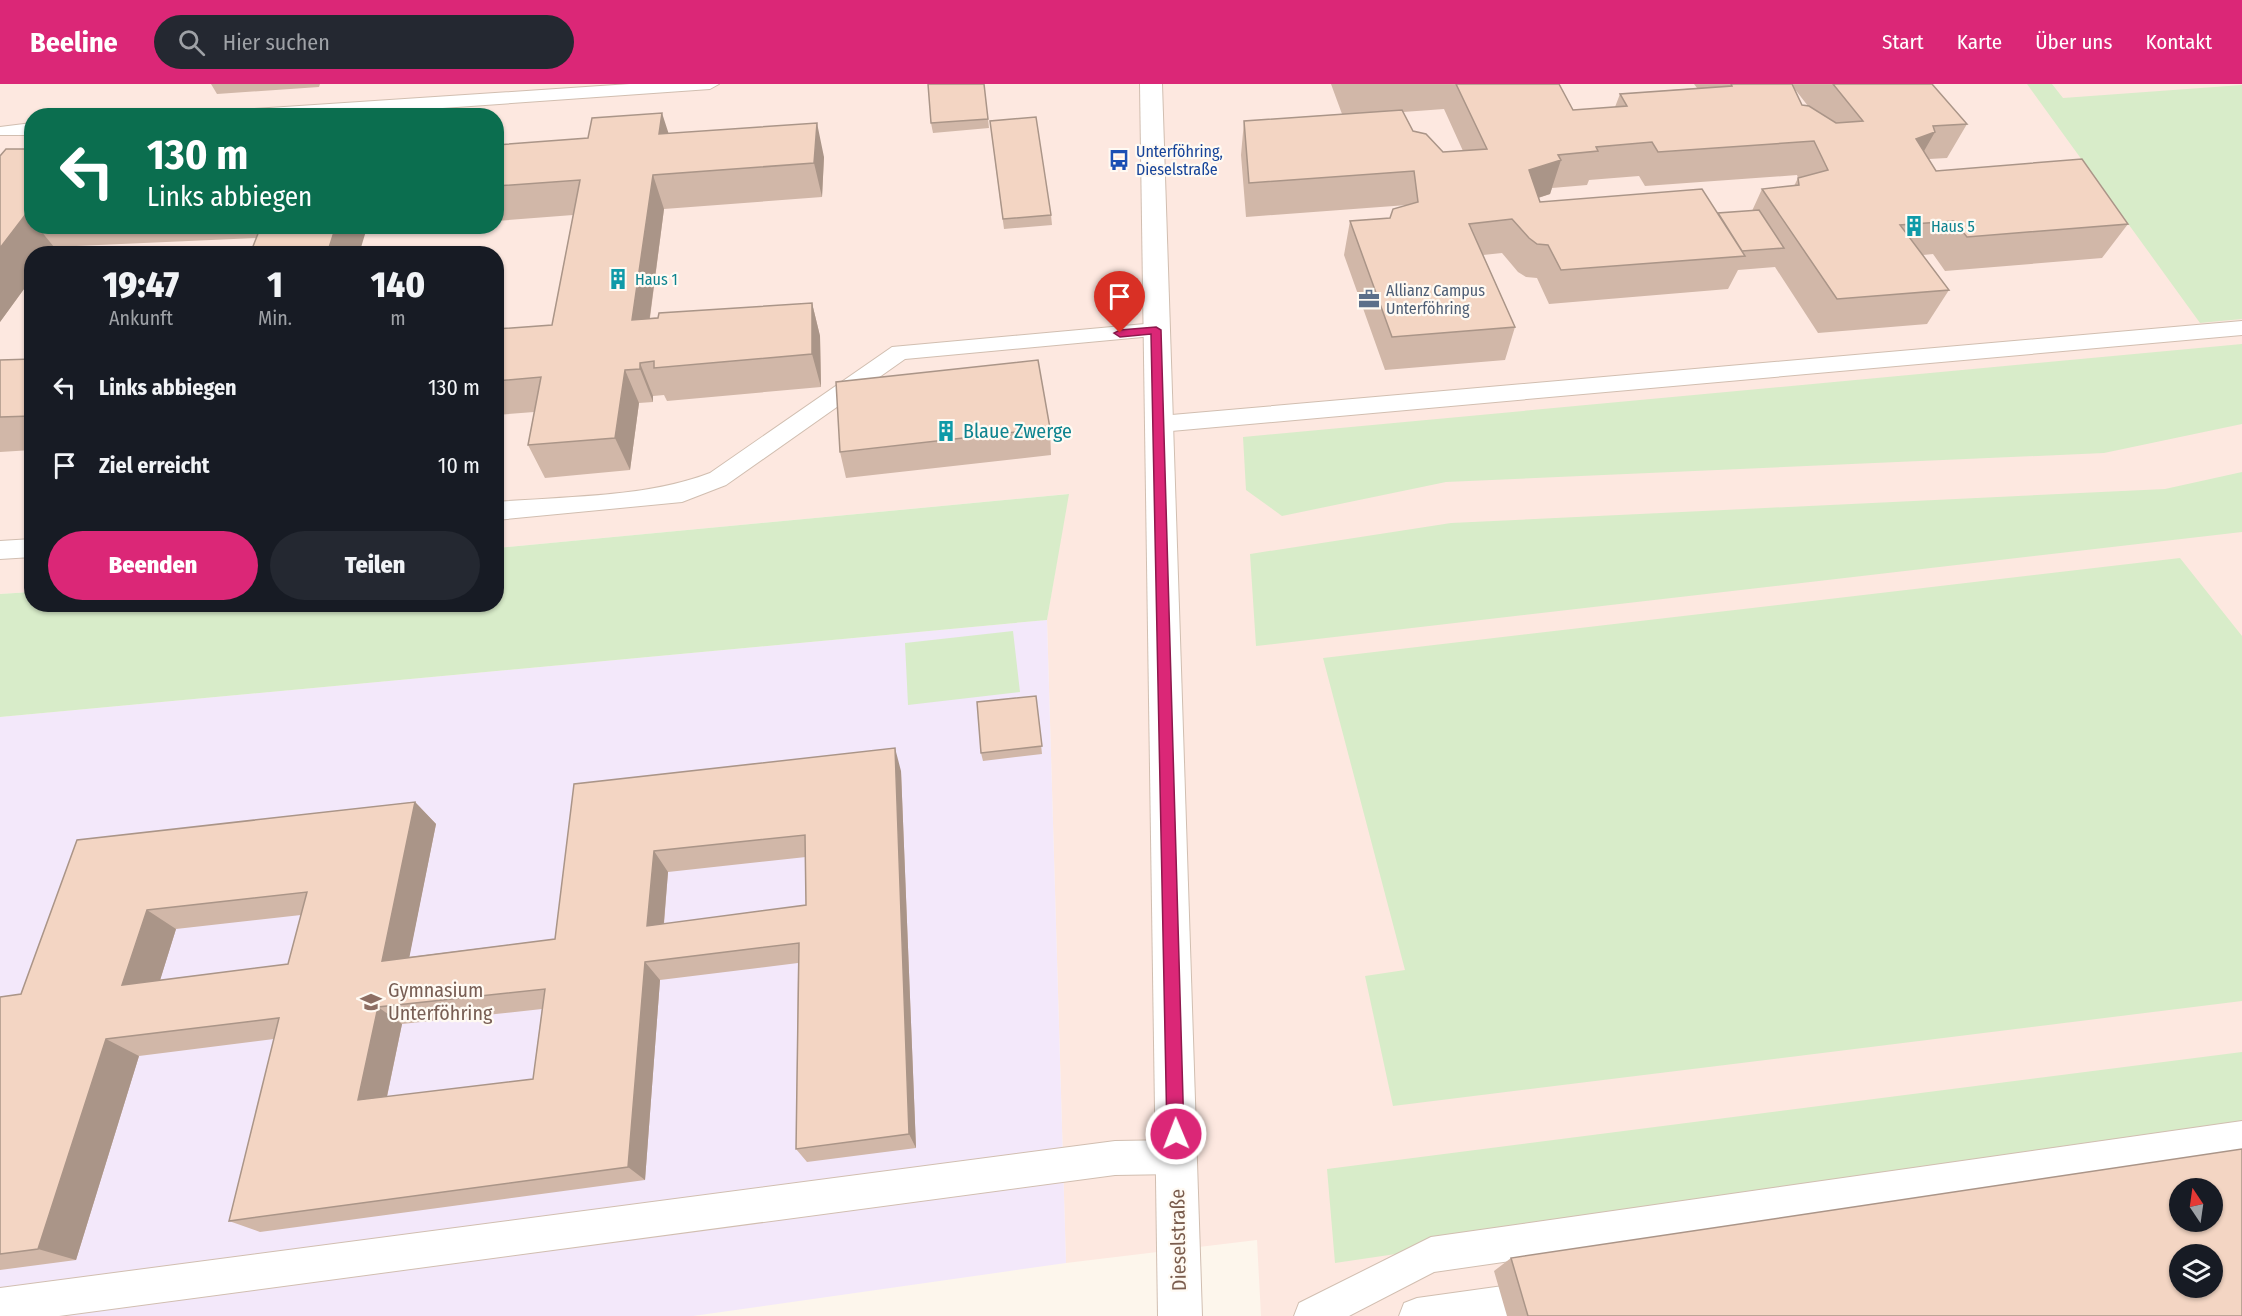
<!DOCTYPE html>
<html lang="de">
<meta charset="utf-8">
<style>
:root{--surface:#171b24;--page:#242831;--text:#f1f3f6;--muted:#9ea1a6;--accent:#db2777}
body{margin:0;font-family:"Fira Sans Condensed",sans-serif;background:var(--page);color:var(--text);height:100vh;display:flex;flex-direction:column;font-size:22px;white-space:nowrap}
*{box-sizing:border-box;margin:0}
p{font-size:20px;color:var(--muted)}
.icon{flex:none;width:33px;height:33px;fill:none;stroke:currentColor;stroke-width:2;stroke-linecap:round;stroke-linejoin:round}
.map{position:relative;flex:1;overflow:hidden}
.drawer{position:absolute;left:24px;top:162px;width:480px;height:366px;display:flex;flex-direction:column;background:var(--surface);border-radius:24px;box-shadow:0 2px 4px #0004}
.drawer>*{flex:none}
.top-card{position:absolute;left:24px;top:24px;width:480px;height:126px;border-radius:24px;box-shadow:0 2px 4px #0004;background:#0b6e4f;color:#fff;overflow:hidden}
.needle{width:39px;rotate:347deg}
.buttons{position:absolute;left:2169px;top:1094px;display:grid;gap:12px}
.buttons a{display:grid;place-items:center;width:54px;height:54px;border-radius:50%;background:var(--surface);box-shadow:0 2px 4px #0004;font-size:30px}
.pin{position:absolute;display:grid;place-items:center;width:51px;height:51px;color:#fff;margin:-62px -26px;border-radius:50% 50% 50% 0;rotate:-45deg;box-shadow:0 0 6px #0007}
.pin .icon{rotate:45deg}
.me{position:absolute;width:66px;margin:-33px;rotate:359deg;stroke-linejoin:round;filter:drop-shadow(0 0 4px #0008)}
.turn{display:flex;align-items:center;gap:21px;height:126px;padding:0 24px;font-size:27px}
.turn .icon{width:78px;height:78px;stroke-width:2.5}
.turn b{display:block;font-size:42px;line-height:51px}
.eta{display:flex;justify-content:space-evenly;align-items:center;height:102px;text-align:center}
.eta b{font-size:36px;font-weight:800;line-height:42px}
.action{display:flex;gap:12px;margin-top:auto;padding:12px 24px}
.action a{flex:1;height:69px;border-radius:36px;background:var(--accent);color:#fff;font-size:24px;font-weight:800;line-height:69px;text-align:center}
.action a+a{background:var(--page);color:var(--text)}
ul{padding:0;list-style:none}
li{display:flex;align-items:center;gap:18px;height:78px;padding:0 24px}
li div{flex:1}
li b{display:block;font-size:22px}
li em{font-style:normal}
header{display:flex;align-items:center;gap:36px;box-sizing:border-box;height:84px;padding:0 30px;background:var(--accent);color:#fff}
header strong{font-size:28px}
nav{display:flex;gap:33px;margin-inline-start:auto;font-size:21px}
.search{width:420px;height:54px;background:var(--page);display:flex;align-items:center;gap:15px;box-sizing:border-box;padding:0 21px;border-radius:33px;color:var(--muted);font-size:22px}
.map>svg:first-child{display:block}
</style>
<header>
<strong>Beeline</strong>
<div class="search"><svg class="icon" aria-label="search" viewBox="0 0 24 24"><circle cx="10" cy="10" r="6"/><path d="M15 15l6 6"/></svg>Hier suchen</div>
<nav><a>Start</a><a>Karte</a><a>Über uns</a><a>Kontakt</a></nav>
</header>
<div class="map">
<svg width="2242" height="1232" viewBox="0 0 2242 1232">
<rect width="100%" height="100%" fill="#fdf6ec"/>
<!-- commercial -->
<path fill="#fde8e0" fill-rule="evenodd" d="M0,0H2242V1232H1261L1257,1156L1066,1179L1047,536L1068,410L497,464L496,170H32L31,508L0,510ZM32,32H496V142H32ZM2180,1104H2212V1137H2180ZM2180,1170H2212V1203H2180Z"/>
<!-- education -->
<path fill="#f3e8fa" d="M1047,536L1066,1179L693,1232H0V633Z"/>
<!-- green -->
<path fill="#d8ecc9" d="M2027,0H2052L2063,14L2242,1V235L2200,239Z
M2242,260V340L2104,369L1446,398L1282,432L1246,406L1243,353Z
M2242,388V448L1256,562L1250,470L1451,439L2165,405Z
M1069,410L1047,536L0,633V510L31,508L32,520H496L497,464Z
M2180,474L2242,552V917L1393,1022L1365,892L1405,886L1323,574Z
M1013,547L1020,608L908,621L905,559Z
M2242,968V1045L1335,1179L1327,1085Z"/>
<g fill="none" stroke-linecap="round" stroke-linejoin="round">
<defs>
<path id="service" d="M630,0H719L710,5L329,32H231L240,26Z
M32,39V51H0V43Z
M2242,237V251L1160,348L1152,346L1149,340L1152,334L1160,332Z
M1156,239L1164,241L1167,246L1164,251L905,275L726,401L682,418L496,436V418C567,412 644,414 710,389L892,263Z
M32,455V473L0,475V457Z
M2242,1037V1071L1434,1188L1349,1232H1294L1299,1219L1431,1153Z
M1176,1056L1188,1061L1193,1073L1188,1085L1176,1090L1115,1091L59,1232H0V1204L1115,1057Z
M1503,1202L1516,1207L1521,1220L1516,1232H1399L1404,1219L1417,1214Z"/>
<path id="minor" d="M1140,0H1162L1202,1232H1158Z"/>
</defs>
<!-- service casing -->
<use href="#service" stroke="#d1beb0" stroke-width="2"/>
<!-- minor casing -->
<use href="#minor" stroke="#d1beb0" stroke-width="2"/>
<!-- service -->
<use href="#service" fill="#fff" fill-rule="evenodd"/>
<!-- minor -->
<use href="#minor" fill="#fff" fill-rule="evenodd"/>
</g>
<!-- wall -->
<path fill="#d1b7a8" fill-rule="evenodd" d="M211,0H320L319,3L217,10Z
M984,0L989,44L933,49L931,39Z
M1331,0H1559L1573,26L1615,23L1620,10L1697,4L1694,0H1932L1967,40L1947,74L1929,75L1936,87L2128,140L2102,174L1945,187L1933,170L1923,171L1949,206L1927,240L1818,249L1775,183L1738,186L1728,205L1549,220L1537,194L1526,193L1518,188L1502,169L1483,171L1515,243L1505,276L1385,286L1344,171L1350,137L1390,134L1407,121L1246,133L1241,71L1244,37L1342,30ZM1792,1L1794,4L1808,22L1802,21ZM1444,25L1463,67L1443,68L1413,47L1403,28ZM1797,91L1798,94L1794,102L1762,105L1752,127L1718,129L1540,118L1538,114L1550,110L1552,104L1587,101L1589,96L1639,92L1645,102Z
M991,46L1051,131L1052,141L1004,145Z
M668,49L824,73L822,113L664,125L650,234L812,219L820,252L821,303L667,317L664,311L653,312V318L639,319L630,386L545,394L528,361L534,328L496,331V245L552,241L573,131L496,137V61Z
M32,65V142H424L256,154L54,163L49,170H32V194L0,238Z
M32,275V366L0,368V276Z
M1050,344L1051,371L846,394L840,368Z
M1036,612L1042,670L983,677L981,669Z
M901,687L916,1064L807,1078L796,1065L798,879L660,896L645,1096L260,1148L229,1137L274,955L139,972L76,1176L0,1186V913L21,910L77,756L415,718L436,740L409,873L555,855L574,700ZM806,773V821L664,840L668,788ZM301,831L288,880L160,896L176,845ZM542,925L533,995L387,1013L402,940Z
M1511,1174L2242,1232H1507L1494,1187Z"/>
<!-- shaded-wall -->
<path fill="#aa9588" d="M662,29L673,63L659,50Z
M817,39L824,73L822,113L814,79Z
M1935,48L1916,81V55Z
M1561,76L1550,110L1519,120L1529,86Z
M653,91L664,125L645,269L632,236Z
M26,130L32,136V142H37L54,163L49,170H32V194L0,238V164Z
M336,142H364L366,147L359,170H327Z
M812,219L820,252L821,303L812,270Z
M640,279L653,312V318L640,285Z
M625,286L639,319L630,386L615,354Z
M895,664L901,687L916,1064L909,1050Z
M415,718L436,740L405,895L382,877Z
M654,767L668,788L662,861L647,842Z
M147,826L176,845L153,919L122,901Z
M645,878L660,896L645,1096L628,1083Z
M378,923L402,940L383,1031L358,1016Z
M106,955L139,972L76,1176L38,1165Z"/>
<!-- building -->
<path fill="#f3d5c3" stroke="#aa9588" stroke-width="1.5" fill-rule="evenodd" d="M928,0H984L988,35L931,39Z
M1456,0H1559L1573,26L1627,22L1620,10L1732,2L1731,0H1792L1802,21L1809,22L1836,39L1863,37L1833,0H1932L1967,40L1933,42L1935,48L1916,55L1936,87L2082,75L2128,140L1967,153L1954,137L1900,141L1949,206L1837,215L1762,105L1799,101L1798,94L1828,86L1814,57L1658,68L1652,58L1596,63L1598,67L1558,71L1561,76L1529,86L1540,118L1702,105L1745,172L1561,186L1548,161L1537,160L1529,154L1512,135L1469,140L1515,243L1392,253L1350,137L1390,134L1393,125L1418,118L1414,87L1249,99L1244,37L1402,26L1413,47L1426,50L1443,68L1487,65Z
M662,29L659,50L817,39L814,79L653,91L632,236L658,234L659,229L812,219V270L654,284V277L640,279V285L625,286L615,354L528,361L541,293L496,297V245L552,241L580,96L496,102V61L588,54L592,34Z
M1036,33L1051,131L1003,135L990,37Z
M6,65H32V129L26,130L0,164V72Z
M1759,126L1784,164L1742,167L1718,129Z
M261,142H336L327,170H250Z
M32,275V332L0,333V276Z
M1038,276L1050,344L840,368L836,298Z
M1036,612L1042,662L981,669L977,618Z
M895,664L909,1050L796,1065L799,859L645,878L628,1083L229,1137L279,934L106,955L38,1165L0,1170V913L21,910L77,756L415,718L382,877L555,855L574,700ZM805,751L806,821L647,842L654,767ZM307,808L288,880L122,901L147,826ZM545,905L533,995L358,1016L378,923Z
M2242,1065V1232H1528L1511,1174ZM2180,1104H2212V1137H2180ZM2180,1170H2212V1203H2180Z"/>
<!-- route -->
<path fill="#db2777" stroke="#8e194d" stroke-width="1.5" d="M1156,243L1161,246L1184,1050L1182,1056L1176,1059L1170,1056L1167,1050L1151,250L1120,253L1114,249L1120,246Z"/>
<!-- icons -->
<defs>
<symbol id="bus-bare" viewBox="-9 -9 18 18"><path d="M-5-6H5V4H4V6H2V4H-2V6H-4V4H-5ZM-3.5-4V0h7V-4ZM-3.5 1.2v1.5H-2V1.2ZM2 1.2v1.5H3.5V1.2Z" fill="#1a4fb4" stroke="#fffaf3" stroke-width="2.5" paint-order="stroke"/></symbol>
<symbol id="building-bare" viewBox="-9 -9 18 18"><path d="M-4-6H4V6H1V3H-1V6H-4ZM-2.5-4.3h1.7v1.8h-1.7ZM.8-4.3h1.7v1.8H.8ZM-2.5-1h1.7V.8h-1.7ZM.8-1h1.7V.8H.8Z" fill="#0f9aa8" stroke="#fffaf3" stroke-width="2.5" paint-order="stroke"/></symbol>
<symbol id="office-bare" viewBox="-9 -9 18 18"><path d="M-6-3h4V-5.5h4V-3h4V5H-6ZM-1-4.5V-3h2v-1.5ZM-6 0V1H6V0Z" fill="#5c6f8a" stroke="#fffaf3" stroke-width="2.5" paint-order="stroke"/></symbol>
<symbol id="school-bare" viewBox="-9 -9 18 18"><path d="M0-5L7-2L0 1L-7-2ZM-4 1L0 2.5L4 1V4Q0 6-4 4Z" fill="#8d6e63" stroke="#fffaf3" stroke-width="2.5" paint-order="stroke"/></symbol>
</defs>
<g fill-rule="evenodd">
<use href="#bus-bare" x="1104" y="61" width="30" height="30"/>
<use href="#building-bare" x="1899" y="127" width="30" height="30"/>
<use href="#building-bare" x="603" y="180" width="30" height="30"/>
<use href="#office-bare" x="1354" y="200" width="30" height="30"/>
<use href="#building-bare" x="931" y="332" width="30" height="30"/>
<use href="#school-bare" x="356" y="903" width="30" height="30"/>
</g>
<g text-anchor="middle" stroke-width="4.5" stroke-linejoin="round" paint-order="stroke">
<!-- far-transit labels -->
<g font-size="16" fill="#164399" stroke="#fffaf3" text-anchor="start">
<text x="1136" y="73">Unterföhring,<tspan x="1136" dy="18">Dieselstraße</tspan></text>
</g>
<!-- far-culture labels -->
<g font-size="16" fill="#0d838f" stroke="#fffaf3" text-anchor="start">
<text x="1931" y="148">Haus 5</text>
<text x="635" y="201">Haus 1</text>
</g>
<!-- far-service labels -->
<g font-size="16" fill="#4e5e75" stroke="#fffaf3" text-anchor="start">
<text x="1386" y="212">Allianz Campus<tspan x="1386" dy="18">Unterföhring</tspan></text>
</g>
<!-- culture labels -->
<g font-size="20" fill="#0d838f" stroke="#fffaf3" text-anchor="start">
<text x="963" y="354">Blaue Zwerge</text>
</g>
<!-- education labels -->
<g font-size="20" fill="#785e54" stroke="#fffaf3" text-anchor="start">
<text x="388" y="913">Gymnasium<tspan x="388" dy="23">Unterföhring</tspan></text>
</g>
<!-- street labels -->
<g font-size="20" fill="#7a5c4d" stroke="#fffaf3">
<text transform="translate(1178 1156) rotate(-91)" y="7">Dieselstraße</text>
</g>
</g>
</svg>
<div class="buttons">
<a><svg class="needle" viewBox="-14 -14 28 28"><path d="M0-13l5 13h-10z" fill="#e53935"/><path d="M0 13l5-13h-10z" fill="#9ea1a6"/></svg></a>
<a><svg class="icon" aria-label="layers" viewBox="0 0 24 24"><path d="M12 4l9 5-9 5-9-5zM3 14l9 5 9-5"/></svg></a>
</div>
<div class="pin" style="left:1120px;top:249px;background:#d93025"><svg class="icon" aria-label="arrive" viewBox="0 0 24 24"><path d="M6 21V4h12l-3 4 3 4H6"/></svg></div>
<svg class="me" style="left:1176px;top:1050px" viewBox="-20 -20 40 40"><circle r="17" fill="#db2777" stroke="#fff" stroke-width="3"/><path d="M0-11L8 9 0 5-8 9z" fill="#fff"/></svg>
<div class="top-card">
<div class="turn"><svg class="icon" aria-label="left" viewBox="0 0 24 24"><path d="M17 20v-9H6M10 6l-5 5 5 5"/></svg><div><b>130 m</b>Links abbiegen</div></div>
</div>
<section class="drawer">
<div class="eta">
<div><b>19:47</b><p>Ankunft</p></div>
<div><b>1</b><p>Min.</p></div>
<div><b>140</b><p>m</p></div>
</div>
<ul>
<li><svg class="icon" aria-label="left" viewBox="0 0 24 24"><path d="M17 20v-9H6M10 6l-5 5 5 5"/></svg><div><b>Links abbiegen</b></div><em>130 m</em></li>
<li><svg class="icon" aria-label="arrive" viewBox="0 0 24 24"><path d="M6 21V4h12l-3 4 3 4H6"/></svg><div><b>Ziel erreicht</b></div><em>10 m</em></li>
</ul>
<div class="action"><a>Beenden</a><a>Teilen</a></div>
</section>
</div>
